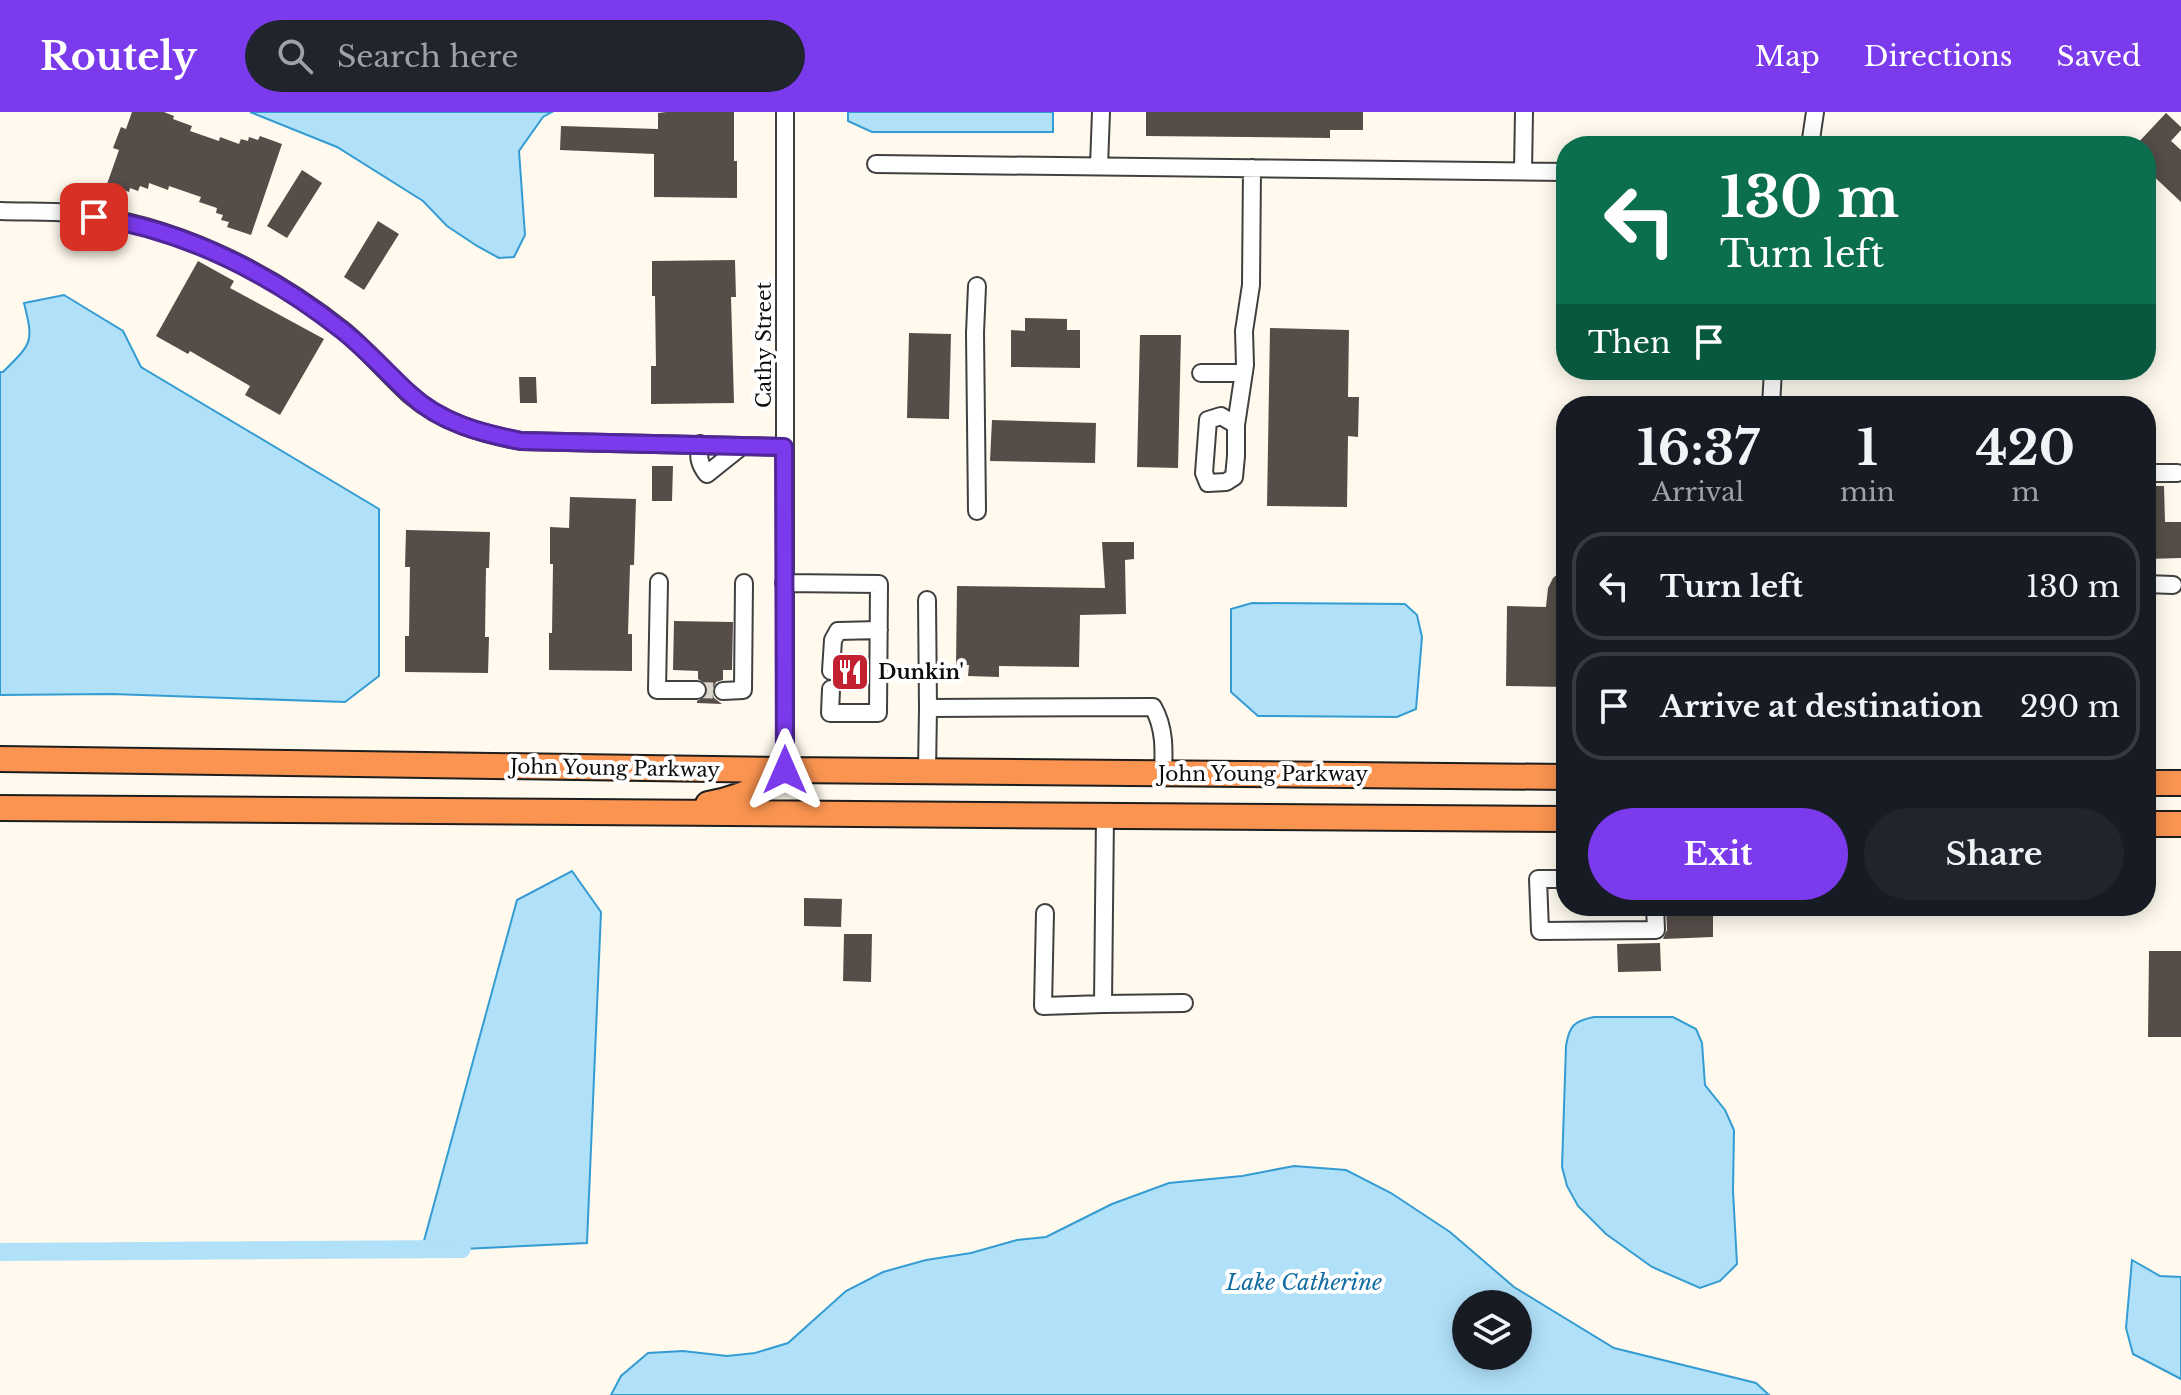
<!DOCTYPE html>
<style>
:root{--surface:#171b24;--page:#20242c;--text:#f1f3f6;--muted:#9ea1a6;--line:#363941;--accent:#7c3aed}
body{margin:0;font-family:"Libre Baskerville",serif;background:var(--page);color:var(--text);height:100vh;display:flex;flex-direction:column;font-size:30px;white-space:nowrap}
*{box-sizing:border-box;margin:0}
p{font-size:26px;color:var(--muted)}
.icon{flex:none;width:44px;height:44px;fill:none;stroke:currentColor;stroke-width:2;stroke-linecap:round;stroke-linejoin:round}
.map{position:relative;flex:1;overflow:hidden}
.details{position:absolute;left:1556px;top:284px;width:600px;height:520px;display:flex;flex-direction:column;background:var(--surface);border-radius:32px;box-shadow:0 4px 20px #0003}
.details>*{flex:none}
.guide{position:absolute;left:1556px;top:24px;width:600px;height:244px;border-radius:32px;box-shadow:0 4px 20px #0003;background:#0b6e4f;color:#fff;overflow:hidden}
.fabs{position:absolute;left:1452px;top:1178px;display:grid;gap:16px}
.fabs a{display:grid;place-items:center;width:80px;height:80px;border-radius:50%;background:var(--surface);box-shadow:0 4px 20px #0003;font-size:40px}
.pin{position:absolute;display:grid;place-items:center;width:68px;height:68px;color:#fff;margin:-34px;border-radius:16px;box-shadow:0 4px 12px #0006}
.me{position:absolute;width:88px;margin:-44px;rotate:0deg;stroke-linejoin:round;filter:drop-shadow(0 0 6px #0008)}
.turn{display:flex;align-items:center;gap:28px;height:168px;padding:0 32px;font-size:36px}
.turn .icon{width:104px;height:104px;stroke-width:2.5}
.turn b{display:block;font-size:56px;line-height:68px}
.then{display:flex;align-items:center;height:76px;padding:0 32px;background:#0003;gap:16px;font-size:30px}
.eta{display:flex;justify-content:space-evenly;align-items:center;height:136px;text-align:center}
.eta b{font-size:48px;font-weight:700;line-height:56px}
.primary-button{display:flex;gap:16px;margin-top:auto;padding:16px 32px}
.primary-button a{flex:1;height:92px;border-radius:48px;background:var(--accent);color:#fff;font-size:32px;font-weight:700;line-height:92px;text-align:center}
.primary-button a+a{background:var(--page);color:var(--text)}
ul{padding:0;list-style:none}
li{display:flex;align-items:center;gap:24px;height:108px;margin:0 16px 12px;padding:0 16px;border:4px solid var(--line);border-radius:32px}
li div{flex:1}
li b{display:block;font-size:30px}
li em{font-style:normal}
header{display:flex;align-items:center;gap:48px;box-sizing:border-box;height:112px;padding:0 40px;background:var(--accent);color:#fff}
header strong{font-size:38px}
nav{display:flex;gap:44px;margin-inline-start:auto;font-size:28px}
.search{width:560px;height:72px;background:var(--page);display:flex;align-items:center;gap:20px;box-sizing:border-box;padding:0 28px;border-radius:44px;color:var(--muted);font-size:30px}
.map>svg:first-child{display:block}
</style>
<header>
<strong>Routely</strong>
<div class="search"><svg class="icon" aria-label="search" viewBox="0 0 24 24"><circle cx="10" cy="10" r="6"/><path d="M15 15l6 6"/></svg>Search here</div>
<nav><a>Map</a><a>Directions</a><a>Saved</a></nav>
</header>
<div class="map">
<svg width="2181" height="1283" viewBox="0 0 2181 1283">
<rect width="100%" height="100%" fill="#fffaed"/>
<!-- water -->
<path fill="#b0e1f9" stroke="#349cd2" stroke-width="2" fill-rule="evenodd" d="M250,0H552L543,5L519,39L525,123L514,145L499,146L477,134L447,114L423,89L337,35Z
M848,0H1053V20H872L848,9Z
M64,183L123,219L141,255L379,397V564L345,590L112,582L0,583V260H3C32,231 34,231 24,191Z
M1252,491L1405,492L1417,503L1422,525L1416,597L1397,605L1258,604L1231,580V497Z
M572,759L601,800L587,1131L463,1137L422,1136L517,788Z
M1594,905H1673L1696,917L1702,931L1705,973L1725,998L1734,1018L1733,1079L1737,1152L1720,1169L1700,1176L1652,1155L1606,1122L1578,1094L1567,1074L1562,1055L1566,934C1569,914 1574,909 1594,905Z
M1294,1054L1346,1058L1391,1081L1450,1120L1514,1175L1614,1236L1756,1271L1769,1283H611L621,1264L648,1241L683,1239L727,1244L755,1241L788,1231L846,1179L883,1160L926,1148L971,1141L1017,1128L1046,1125L1112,1092L1169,1071L1242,1064ZM1466,1192H1518V1244H1466Z
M2132,1148L2160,1164L2181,1165V1267L2133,1242L2126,1216Z"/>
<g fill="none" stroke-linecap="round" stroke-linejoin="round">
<!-- canal -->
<path stroke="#b0e1f9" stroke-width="18" d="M0,1140L462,1137"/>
</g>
<!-- building -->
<path fill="#564d49" d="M132,0H164L174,4L173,7L192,14L190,19L219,29L220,25L239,32L241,27L248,29L249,25L258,28L260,24L282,32L251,123L227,115L229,110L221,108L223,103L216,101L217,96L199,90L201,85L169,74L168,78L149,71L148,77L140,74L138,79L130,76L129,80L107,72L119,38L113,36L121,15L126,17Z
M666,0H734V49H737V86L654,85V42L560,38L561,14L658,17V1Z
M1146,0H1363V18H1330V26L1146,24Z
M2166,1L2181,15V18L2171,29L2181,38V90L2146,57V34H2135Z
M302,58L322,71L287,126L267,114Z
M378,109L399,122L364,178L344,165Z
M735,148L736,185H731L734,291L651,292V254H656L655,184H652V149Z
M198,149L234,169L230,176L324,227L280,303L245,283L250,274L190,239L188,242L156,224Z
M1025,206L1067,207V218H1080V256L1011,255V218L1025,219Z
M1270,216L1349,218L1348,285H1359L1358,325L1348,324L1347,395L1267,394Z
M909,221L951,222L949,307L907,306Z
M1140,223H1181L1178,356L1137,355Z
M519,265H536L537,291H520Z
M992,308L1096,311L1095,351L990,349Z
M652,354H673L672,389H652Z
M2146,374H2164L2165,410H2181V446L2146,447Z
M570,385L636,387L634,453H630L628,522H632V559L549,558V521H552L553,452H550V415L569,416Z
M406,418L490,420L489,456H486L485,525H489L488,561L405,560V524H409L410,455H405Z
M1102,430H1134V447L1125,448L1126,502L1080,503L1079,555L999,554V565L968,564L969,553H956L957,474L1105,476Z
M1566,455V575L1506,574L1507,494L1546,495L1548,476L1553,466Z
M674,509L733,510L732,558H723V568L716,570L712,579L714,586L722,592L697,591V589L706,584L708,579L706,572L698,567V559L673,558Z
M804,786L842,787L841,815L804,814Z
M1666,794H1713V825L1663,827L1667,818Z
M844,822H872L871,870L843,869Z
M1660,831L1661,859L1618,860L1617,832Z
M2149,839H2181V925H2148Z"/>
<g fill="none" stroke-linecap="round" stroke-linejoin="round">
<!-- minor-tunnel -->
<path stroke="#dbd6cb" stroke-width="16" stroke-dasharray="16 8" stroke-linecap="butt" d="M697,578L723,579"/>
<defs>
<path id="minor" d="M1810,34L1815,0
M876,52L1566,60
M1099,54L1101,0
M1523,59L1524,0
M0,99C24,100 49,99 73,101C171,111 268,158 344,219C368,239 387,262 410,283C441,310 481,322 521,329L784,335
M1201,261H1244
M1771,294L1773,258
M1236,313L1221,304L1208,308L1204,361L1208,371L1226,370L1234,365L1236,344V313L1245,253L1244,219L1251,173L1252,56
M700,332C698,345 699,352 707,362L742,334
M2146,361H2177
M977,399L975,221L977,174
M659,470L657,578H697
M784,471L879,472L878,601H830L831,577
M2146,472L2173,473
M927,488L928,596
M831,559L833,528L838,519L879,518
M723,579L743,578L744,471
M785,658V0
M927,660L928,596L1153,595C1165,616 1164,638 1163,662
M1105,703L1103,892L1184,891
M1566,767H1538L1540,819L1656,818L1655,794
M1045,801L1043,894L1103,892"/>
<path id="highway" d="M0,647L785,658L1566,665
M2146,671H2181
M708,692C736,687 762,677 785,658
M0,696L1566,707
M2146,712H2181"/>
</defs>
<!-- minor casing -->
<use href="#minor" stroke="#404040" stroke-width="20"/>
<!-- highway casing -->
<use href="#highway" stroke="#1e1e1e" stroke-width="28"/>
<!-- minor -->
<use href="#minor" stroke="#fff" stroke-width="16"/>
<!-- highway -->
<use href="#highway" stroke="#fa9450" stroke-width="24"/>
</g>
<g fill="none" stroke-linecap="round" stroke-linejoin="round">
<defs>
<path id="route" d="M94,105C185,118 271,162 343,219C367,238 387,261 410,282C441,311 481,321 521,329L784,335L785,658"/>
</defs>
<!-- route casing -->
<use href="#route" stroke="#51269a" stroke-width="20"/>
<!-- route -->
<use href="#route" stroke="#7c3aed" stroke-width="14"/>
</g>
<!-- icons -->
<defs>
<symbol id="restaurant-square" viewBox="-11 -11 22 22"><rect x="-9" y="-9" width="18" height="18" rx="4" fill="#c32030" stroke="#fff"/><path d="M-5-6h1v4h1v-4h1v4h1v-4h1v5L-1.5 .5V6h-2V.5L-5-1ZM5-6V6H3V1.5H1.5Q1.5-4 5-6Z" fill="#fff"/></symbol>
</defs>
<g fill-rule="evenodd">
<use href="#restaurant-square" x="828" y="538" width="44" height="44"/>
</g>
<g text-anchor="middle" stroke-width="8" stroke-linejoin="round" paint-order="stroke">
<!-- street labels -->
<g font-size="20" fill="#0d0d0d" stroke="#fff">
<text transform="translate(764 233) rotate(-90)" y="7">Cathy Street</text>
<text transform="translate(615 656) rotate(1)" y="7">John Young Parkway</text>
<text x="1263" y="669">John Young Parkway</text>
</g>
<!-- poi labels -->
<g font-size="20" font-weight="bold" fill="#0d0d0d" stroke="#fff" text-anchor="start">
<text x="878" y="567">Dunkin'</text>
</g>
<!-- water labels -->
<g font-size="22" font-style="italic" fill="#116ca4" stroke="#fff">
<text x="1304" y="1178">Lake Catherine</text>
</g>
</g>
</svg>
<div class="fabs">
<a><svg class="icon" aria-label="layers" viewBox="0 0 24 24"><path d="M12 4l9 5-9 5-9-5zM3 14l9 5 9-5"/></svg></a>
</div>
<div class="pin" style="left:94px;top:105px;background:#d93025"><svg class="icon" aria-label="arrive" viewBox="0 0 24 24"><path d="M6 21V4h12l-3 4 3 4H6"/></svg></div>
<svg class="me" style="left:785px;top:658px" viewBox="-20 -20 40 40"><path d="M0-17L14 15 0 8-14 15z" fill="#7c3aed" stroke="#fff" stroke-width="4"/></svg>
<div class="guide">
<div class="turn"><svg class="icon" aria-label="left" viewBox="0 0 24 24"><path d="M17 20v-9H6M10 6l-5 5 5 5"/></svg><div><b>130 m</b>Turn left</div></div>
<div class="then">Then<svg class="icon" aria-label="arrive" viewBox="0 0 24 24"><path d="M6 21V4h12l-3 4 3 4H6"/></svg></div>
</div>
<section class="details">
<div class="eta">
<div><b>16:37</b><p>Arrival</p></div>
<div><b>1</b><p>min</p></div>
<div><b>420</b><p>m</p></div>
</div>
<ul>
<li><svg class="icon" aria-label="left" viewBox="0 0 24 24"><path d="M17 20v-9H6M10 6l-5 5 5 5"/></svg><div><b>Turn left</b></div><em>130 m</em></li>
<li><svg class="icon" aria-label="arrive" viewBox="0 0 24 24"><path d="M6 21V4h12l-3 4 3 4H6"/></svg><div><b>Arrive at destination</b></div><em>290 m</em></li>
</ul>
<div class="primary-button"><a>Exit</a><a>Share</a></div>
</section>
</div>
